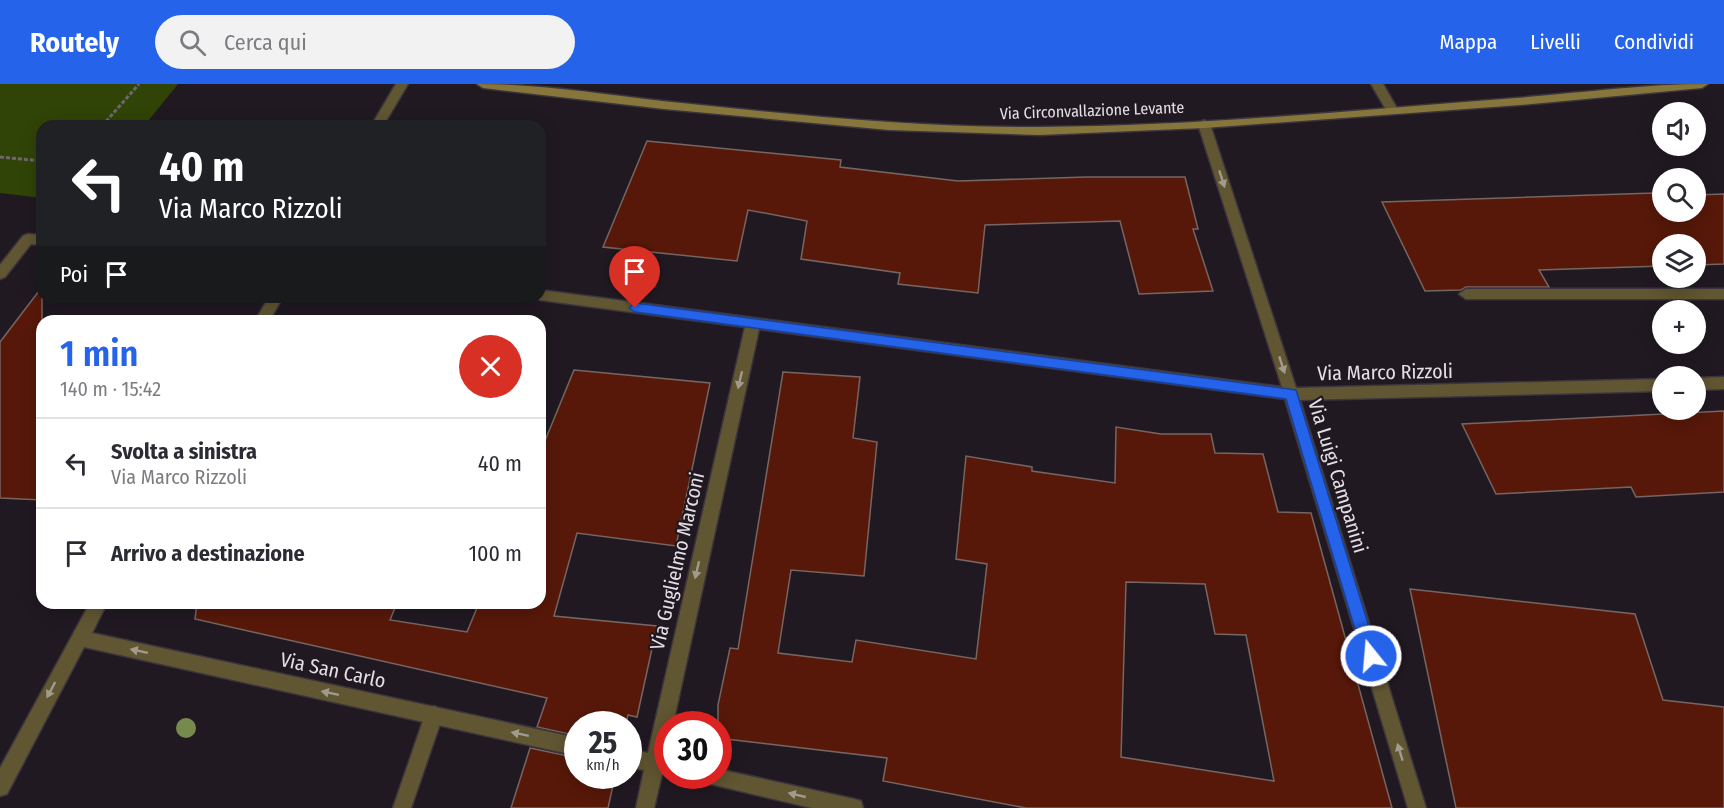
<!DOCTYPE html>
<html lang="it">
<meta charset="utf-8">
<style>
:root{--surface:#fff;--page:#f2f2f3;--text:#2b2b33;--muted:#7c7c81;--line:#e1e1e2;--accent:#2563eb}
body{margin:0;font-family:"Fira Sans Condensed",sans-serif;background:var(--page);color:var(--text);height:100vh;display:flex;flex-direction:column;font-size:22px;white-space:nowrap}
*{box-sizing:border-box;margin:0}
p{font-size:20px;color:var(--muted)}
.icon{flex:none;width:33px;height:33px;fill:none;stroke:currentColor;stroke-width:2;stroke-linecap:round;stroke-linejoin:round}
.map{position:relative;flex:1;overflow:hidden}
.panel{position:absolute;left:36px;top:231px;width:510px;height:294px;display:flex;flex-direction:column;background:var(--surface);border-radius:18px;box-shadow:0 3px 15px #0003}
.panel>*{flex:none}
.guide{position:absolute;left:36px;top:36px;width:510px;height:183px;border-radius:18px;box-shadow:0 3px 15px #0003;background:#202124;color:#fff;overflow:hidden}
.controls{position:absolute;left:1652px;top:18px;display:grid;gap:12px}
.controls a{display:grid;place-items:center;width:54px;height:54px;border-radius:50%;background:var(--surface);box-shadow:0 3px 15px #0003;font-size:30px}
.speed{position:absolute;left:564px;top:627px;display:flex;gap:12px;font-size:30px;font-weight:700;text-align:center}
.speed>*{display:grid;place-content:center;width:78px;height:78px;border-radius:50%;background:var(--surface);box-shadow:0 3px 15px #0003;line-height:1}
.speed small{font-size:15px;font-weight:400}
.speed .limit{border:9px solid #d22;background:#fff;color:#111}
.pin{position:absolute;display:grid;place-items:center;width:51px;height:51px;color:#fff;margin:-62px -26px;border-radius:50% 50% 50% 0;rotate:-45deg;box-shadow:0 0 6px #0007}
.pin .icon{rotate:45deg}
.me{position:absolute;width:66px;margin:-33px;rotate:343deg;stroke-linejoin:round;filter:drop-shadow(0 0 4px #0008)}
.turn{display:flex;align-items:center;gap:21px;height:126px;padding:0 24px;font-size:27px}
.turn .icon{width:78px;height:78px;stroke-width:2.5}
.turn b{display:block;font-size:42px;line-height:51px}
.then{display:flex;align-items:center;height:57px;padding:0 24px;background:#0003;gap:12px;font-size:22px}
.round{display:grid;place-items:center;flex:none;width:63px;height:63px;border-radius:32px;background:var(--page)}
.overview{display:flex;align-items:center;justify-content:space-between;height:102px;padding:0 24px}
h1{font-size:36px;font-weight:600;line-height:45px;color:var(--accent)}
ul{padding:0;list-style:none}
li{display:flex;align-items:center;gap:18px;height:90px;padding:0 24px;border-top:2px solid var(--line)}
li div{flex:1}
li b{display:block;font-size:22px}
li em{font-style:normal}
header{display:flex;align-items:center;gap:36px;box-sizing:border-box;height:84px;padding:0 30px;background:var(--accent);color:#fff}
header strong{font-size:28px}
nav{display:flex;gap:33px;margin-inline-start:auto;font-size:21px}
.search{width:420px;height:54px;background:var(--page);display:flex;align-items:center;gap:15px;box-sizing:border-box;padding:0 21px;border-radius:33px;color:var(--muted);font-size:22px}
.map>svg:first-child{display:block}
</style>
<header>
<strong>Routely</strong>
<div class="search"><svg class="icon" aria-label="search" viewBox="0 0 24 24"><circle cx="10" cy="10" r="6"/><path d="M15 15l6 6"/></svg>Cerca qui</div>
<nav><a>Mappa</a><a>Livelli</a><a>Condividi</a></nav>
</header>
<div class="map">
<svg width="1724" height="724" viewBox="0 0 1724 724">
<rect width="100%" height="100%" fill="#211922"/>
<!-- green -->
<path fill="#314407" d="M0,0H178L144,42H42V114L0,109Z"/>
<!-- building -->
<path fill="#571809" stroke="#756662" stroke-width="1.5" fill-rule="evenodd" d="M647,57L841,76L840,83L958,97L1086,93H1185L1198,145H1193L1213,207L1139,210L1120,137L985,141L978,209L898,200L900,189L801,175L807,137L748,126L737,177L603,163Z
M1654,109L1655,112H1662V128H1695V111L1724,110V180L1695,181V160H1662V182L1539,186L1549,203H1466L1461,206L1425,207L1382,118Z
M42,203V416L0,414V258Z
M574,286L710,299L676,462L577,449L554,532L657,542L637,633L628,631L626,640H578V652L537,643L547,614L195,535L197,519H397L390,536L467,548L479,519H540V369Z
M783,288L860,293L853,354L877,358L864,492L791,486L778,569L852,578L856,556L976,575L987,480L956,475L966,372L1032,383V387L1115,399L1116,343L1161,350H1211L1215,369L1263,370L1278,428L1311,429L1392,724H1026L883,697L887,674L718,654V621L730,564L738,565ZM1126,498L1205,500L1215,550L1246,551L1274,697L1121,673Z
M1724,327V408L1636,413L1631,403L1496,410L1462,340Z
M1410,505L1635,530L1663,616L1724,623V724H1456Z
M530,664L578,674V692H615L608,724H511Z"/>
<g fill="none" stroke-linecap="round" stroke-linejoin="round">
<defs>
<path id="lane" d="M1371,0H1383L1398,26L1396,29H1388Z
M434,622L440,625L443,631L411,724H393L425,631L428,625Z"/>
<path id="street" d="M396,0H408L383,42H371Z
M1204,36L1210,40L1296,304L1662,295V307L1300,316L1426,724H1408L1285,315L759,245L673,640H668L666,672L668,673V691L662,690L654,724H636L644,686L628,683V665L648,669L745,243L540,216L534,213H540V206L1282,303L1198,40Z
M28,150L42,151V161L31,160L5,193L0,195V181L23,152Z
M1466,205H1724V215H1466L1459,210Z
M269,213H283L269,237H255Z
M1724,293V305L1695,306V294Z
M90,519H107L92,549L578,654V672L84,563L7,710L0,712V684Z
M718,685L854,715L861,717L863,724H812L702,698L699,692H718Z"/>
<path id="secondary" d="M477,0C539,0 601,10 662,17C787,30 914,44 1040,43C1198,42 1358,26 1516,14C1580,9 1643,0 1708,0L1702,4L1520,21L1204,44L1039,51L889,46L664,25L483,4Z"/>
</defs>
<!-- lane casing -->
<use href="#lane" stroke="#3c353d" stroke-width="3"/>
<!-- street casing -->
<use href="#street" stroke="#3c353d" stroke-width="3"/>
<!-- secondary casing -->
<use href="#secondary" stroke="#3c353d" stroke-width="3"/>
<!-- path -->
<path stroke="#6e676f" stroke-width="3" stroke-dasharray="4 2" stroke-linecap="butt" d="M102,42L139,0
M0,73L42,77"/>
<!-- lane -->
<use href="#lane" fill="#605632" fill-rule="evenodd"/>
<!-- street -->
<use href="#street" fill="#605632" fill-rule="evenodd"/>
<!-- secondary -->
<use href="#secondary" fill="#86763b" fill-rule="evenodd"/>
</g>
<!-- trees -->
<circle fill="#768a4e" cx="186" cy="644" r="10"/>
<!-- one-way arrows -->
<defs><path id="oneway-solid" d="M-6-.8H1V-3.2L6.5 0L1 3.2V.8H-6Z" transform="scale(1.5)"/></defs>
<g fill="#a29a8c">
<use href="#oneway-solid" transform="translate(1222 95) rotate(72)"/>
<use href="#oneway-solid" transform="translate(1282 281) rotate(72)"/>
<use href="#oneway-solid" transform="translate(740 296) rotate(103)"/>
<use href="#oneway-solid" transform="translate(697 486) rotate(103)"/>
<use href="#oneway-solid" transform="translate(139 567) rotate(-168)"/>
<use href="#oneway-solid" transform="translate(51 606) rotate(118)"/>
<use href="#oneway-solid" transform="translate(330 609) rotate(-168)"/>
<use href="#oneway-solid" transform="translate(520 650) rotate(-168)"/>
<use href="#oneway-solid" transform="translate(1400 668) rotate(-107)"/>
<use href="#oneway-solid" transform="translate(797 711) rotate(-167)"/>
</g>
<!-- route -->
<path fill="#2563eb" stroke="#184099" stroke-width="1.5" d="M635,219L1296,306L1378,572L1376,577L1371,579L1365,577L1363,572L1286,315L635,228L629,224Z"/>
<g text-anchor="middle" stroke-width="4.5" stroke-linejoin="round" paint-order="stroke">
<!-- far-street labels -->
<g font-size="16" fill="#e4dfe5" stroke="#211922">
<text transform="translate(1092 26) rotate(-2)" y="6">Via Circonvallazione Levante</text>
</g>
<!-- street labels -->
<g font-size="20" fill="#e4dfe5" stroke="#211922">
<text transform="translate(1385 288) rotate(-1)" y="7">Via Marco Rizzoli</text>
<text transform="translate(1338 392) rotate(73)" y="7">Via Luigi Campanini</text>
<text transform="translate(677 477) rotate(-77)" y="7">Via Guglielmo Marconi</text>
<text transform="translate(333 586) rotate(12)" y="7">Via San Carlo</text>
</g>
</g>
</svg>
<div class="controls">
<a><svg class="icon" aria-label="sound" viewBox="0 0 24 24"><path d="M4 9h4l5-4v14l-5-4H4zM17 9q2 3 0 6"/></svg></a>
<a><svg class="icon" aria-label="search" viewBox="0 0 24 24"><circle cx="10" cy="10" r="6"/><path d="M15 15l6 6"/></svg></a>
<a><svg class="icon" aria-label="layers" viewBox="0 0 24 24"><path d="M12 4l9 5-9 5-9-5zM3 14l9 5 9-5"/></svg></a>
<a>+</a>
<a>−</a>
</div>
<div class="speed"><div>25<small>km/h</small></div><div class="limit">30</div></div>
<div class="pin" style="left:635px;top:224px;background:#d93025"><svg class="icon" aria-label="arrive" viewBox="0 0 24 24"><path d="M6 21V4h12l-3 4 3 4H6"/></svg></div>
<svg class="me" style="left:1371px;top:572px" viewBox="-20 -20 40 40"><circle r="17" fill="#2563eb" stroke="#fff" stroke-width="3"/><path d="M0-11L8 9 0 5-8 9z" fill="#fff"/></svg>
<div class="guide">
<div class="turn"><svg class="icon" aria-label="left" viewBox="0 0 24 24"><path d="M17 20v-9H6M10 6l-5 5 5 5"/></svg><div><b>40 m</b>Via Marco Rizzoli</div></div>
<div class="then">Poi<svg class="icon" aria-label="arrive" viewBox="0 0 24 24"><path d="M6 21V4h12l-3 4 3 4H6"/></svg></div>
</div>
<section class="panel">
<div class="overview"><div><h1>1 min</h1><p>140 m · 15:42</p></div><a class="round" style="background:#d93025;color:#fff"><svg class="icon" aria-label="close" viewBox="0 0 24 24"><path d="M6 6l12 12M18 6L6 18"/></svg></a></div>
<ul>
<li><svg class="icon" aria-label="left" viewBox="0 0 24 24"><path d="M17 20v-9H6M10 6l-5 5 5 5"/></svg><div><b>Svolta a sinistra</b><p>Via Marco Rizzoli</p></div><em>40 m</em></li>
<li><svg class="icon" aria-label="arrive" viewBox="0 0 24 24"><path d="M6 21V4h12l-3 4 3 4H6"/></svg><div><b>Arrivo a destinazione</b></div><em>100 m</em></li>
</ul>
</section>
</div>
